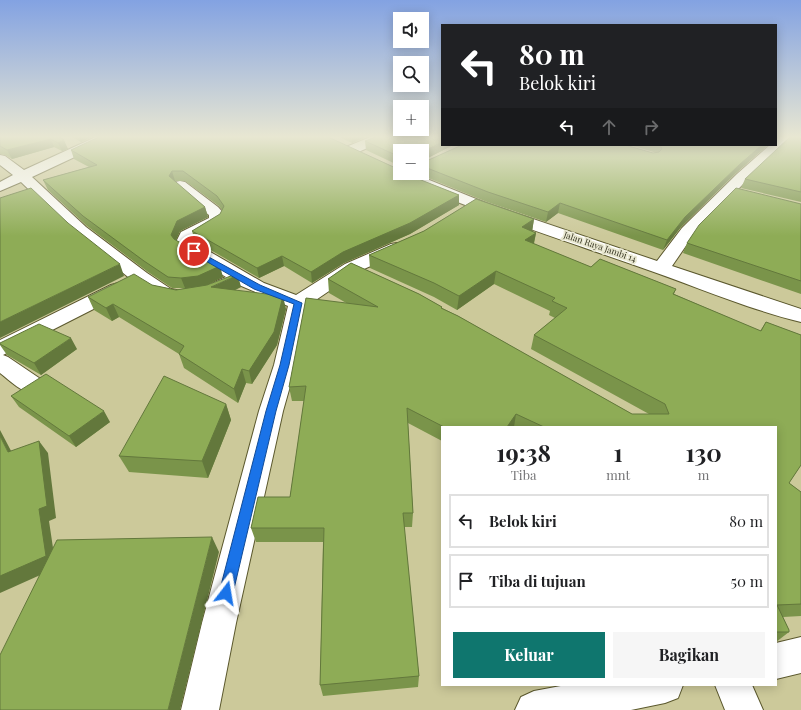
<!DOCTYPE html>
<html lang="id">
<meta charset="utf-8">
<style>
:root{--surface:#fff;--page:#f6f6f6;--text:#202124;--muted:#757577;--line:#e0e0e0;--accent:#0f766e}
body{margin:0;font-family:"Playfair Display",serif;background:var(--page);color:var(--text);height:100vh;display:flex;flex-direction:column;font-size:15px;white-space:nowrap}
*{box-sizing:border-box;margin:0}
p{font-size:13px;color:var(--muted)}
.icon{flex:none;width:22px;height:22px;fill:none;stroke:currentColor;stroke-width:2;stroke-linecap:round;stroke-linejoin:round}
.map{position:relative;flex:1;overflow:hidden}
.panel{position:absolute;left:441px;top:426px;width:336px;height:260px;display:flex;flex-direction:column;background:var(--surface);border-radius:0px;box-shadow:0 2px 10px #0003}
.panel>*{flex:none}
.top-card{position:absolute;left:441px;top:24px;width:336px;height:122px;border-radius:0px;box-shadow:0 2px 10px #0003;background:#202124;color:#fff;overflow:hidden}
.fabs{position:absolute;left:393px;top:12px;display:grid;gap:8px}
.fabs a{display:grid;place-items:center;width:36px;height:36px;border-radius:0px;background:var(--surface);box-shadow:0 2px 10px #0003;font-size:20px}
.pin{position:absolute;display:grid;place-items:center;width:34px;height:34px;color:#fff;margin:-17px;border:2px solid #fff;border-radius:50%;box-shadow:0 1px 4px #0007}
.me{position:absolute;width:44px;margin:-22px;rotate:14deg;stroke-linejoin:round;filter:drop-shadow(0 0 3px #0008)}
.turn{display:flex;align-items:center;gap:14px;height:84px;padding:0 12px;font-size:18px}
.turn .icon{width:52px;height:52px;stroke-width:2.5}
.turn b{display:block;font-size:28px;line-height:34px}
.lanes{display:flex;align-items:center;height:38px;padding:0 12px;background:#0003;justify-content:center;gap:20px;direction:ltr}
.lanes .off{opacity:.35}
.eta{display:flex;justify-content:space-evenly;align-items:center;height:68px;text-align:center}
.eta b{font-size:24px;font-weight:700;line-height:28px}
.action{display:flex;gap:8px;margin-top:auto;padding:8px 12px}
.action a{flex:1;height:46px;border-radius:0px;background:var(--accent);color:#fff;font-size:16px;font-weight:700;line-height:46px;text-align:center}
.action a+a{background:var(--page);color:var(--text)}
ul{padding:0;list-style:none}
li{display:flex;align-items:center;gap:12px;height:54px;margin:0 8px 6px;padding:0 4px;border:2px solid var(--line);border-radius:0px}
li div{flex:1}
li b{display:block;font-size:15px}
li em{font-style:normal}
.map>svg:first-child{display:block}
</style>
<div class="map">
<svg width="801" height="710" viewBox="0 0 801 710">
<rect width="100%" height="100%" fill="#ccc99a"/>
<g fill="none" stroke-linecap="round" stroke-linejoin="round">
<defs>
<path id="minor" d="M98,136H115L113,139L32,177L86,227L147,273L171,289L187,292L190,296L187,300L180,302L159,298L133,281L74,233L21,182L0,191V182L13,175L0,165V155L5,156L24,170Z
M373,136H390L388,139L356,153H346L345,150L346,147Z
M779,136H791L787,143L747,180L694,234L672,266L801,309V322C744,308 690,284 634,265C554,237 473,211 395,176L393,173L395,170L400,169V173H412L486,203L657,261L682,228L737,174L770,145H776V140Z
M180,181L185,182L218,207L225,215L222,223L194,239L193,242L264,283L296,295L345,264L391,244L397,243L403,244L406,248L403,252L357,272L307,306L296,365L283,411L236,623L219,710H181L202,623L259,411L274,365L288,306L239,285C228,290 217,297 205,294L202,290L205,286L226,277L178,248L175,244L181,232L209,218V215L175,188L173,185L175,182Z
M118,283L125,285L128,289L125,293L3,355L8,357L42,380L46,386L42,392C25,397 13,383 0,373V340L111,285Z
M801,637V673L776,679V643Z
M566,685H683L678,698L665,703L631,710H515L521,697L534,691Z
M715,685H752L763,710H725Z"/>
</defs>
<!-- minor casing -->
<use href="#minor" stroke="#5b582d" stroke-width="2"/>
<!-- minor -->
<use href="#minor" fill="#fff" fill-rule="evenodd"/>
</g>
<!-- wall -->
<path fill="#7a944a" d="M0,136H58L68,149L62,151L54,147L12,159L5,155L0,154Z
M70,136H94L81,142Z
M337,136H368L352,143Z
M801,136V202L741,188L745,179Z
M365,141L442,145H453L422,161L400,151V166L366,150Z
M630,145H768L736,173L681,227L663,250L558,213L546,222L487,202L416,173H422V163L657,153Z
M71,150L421,180L459,195V205L410,234L344,263L312,283L284,266L259,278L195,241L192,231L220,214L222,210L219,206L185,181H174L205,207L208,217L180,231L176,240L223,277L204,286L241,287L235,290L286,309L277,345L252,384L246,383L238,403L184,368L179,354L119,317L112,321L94,310L88,297L152,285L176,290L185,288H172L148,272L87,226L48,190L43,180L89,167L74,159Z
M476,199L534,219L532,231L536,233L534,244L591,267L600,259L676,289L674,294L760,331L766,322L801,335V465L789,483L801,492V616L783,617L789,630V632L776,642V427H442V441L408,423L413,513L412,527H404L419,676L418,687L323,696L320,685L323,542H256L251,528L258,497H290L304,401H292L289,387L306,298L348,304L329,293L328,279L351,263L419,294L442,307V308L458,316L632,414H649L531,349L534,335L555,318L549,315L550,311L494,284L457,310L434,297L370,268L369,255L424,231Z
M801,204V294L683,253L687,243Z
M0,343L77,349L41,375L7,355L0,345Z
M11,396L110,422L76,447L19,407Z
M226,404L231,420L208,478L129,472L119,456Z"/>
<!-- shaded-wall -->
<path fill="#63783c" d="M79,136H94L81,142Z
M352,136H368L352,143Z
M51,139L54,147L12,159L7,150Z
M64,140L68,149L62,151L58,143Z
M442,142V145H453L422,161V152Z
M762,145H768L736,173L681,227L663,250L667,240L685,217L740,164Z
M172,171L175,181L172,186L169,176Z
M459,195V205L410,234L344,263L312,283L311,272L343,252Z
M560,203L558,213L546,222L548,212Z
M205,207L208,217L180,231L174,245L171,235L177,221Z
M534,219L532,232L522,227Z
M536,233L533,246L525,240Z
M282,256L284,266L259,278L257,268Z
M120,264L124,276L0,338V322Z
M220,266L223,277L202,287L185,288L181,278Z
M496,271L494,284L457,310L459,296Z
M238,275L241,287L214,300L211,287Z
M283,296L286,309L277,345L252,384L249,371Z
M113,304L119,317L112,321L106,308Z
M71,338L77,349L41,375L34,363Z
M242,369L246,383L238,403L234,389Z
M226,404L231,420L208,478L202,461Z
M104,411L110,422L76,447L69,436Z
M516,414L514,427H507Z
M0,430L18,464L8,452L0,436Z
M39,441L48,453L56,518L49,521L56,568L0,593V576L39,509Z
M212,537L219,552L180,710H168Z"/>
<!-- building -->
<path fill="#8eac56" stroke="#63783c" d="M0,136H58L64,140L58,143L51,139L7,150L0,146Z
M101,136H326L400,170V173H406L421,180L459,195L410,223L343,252L311,272L282,256L257,268L192,231L220,214L224,206L217,196L183,171H172L169,176L205,207L177,221L171,235L174,239L220,266L198,276L181,278L168,277L144,261L83,216L43,180L97,165L71,150Z
M378,136H442V142L422,152V151H400V157L365,141Z
M791,136H801V192L745,179Z
M462,145H625L653,153L659,152L662,149L660,145H762L740,164L685,217L667,240L560,203L548,212L488,192L422,166V163Z
M31,188L68,223L120,264L0,322V198Z
M736,188L801,204V281L687,243L699,225Z
M476,199L534,219L522,227L536,233L525,240L591,267L600,259L676,289L673,294L761,331L766,322L801,335V465L789,483L801,492V604L777,605L789,630V632H776V427H544L516,414L507,427H444L407,408L413,513H403L419,676L320,685L324,528H251L258,497H290L306,386L289,387L306,298L378,307L328,279L351,263L419,294L442,307L441,308L458,316L632,414H669L665,404L534,335L567,308L552,301L555,298L496,271L459,296L434,283L369,255L424,231Z
M134,274L152,285L176,290L207,285L236,274L238,275L211,287L283,296L274,332L249,371L242,369L234,389L179,354L184,346L113,304L106,308L88,297Z
M39,324L71,338L34,363L0,344V343Z
M46,374L104,411L69,436L11,396Z
M164,376L226,404L202,461L119,456Z
M0,436L8,452L39,441L47,506L39,509L46,556L0,576Z
M212,537L168,710H0V655L57,540Z"/>
<!-- sky -->
<linearGradient id="sky" x2="0" y2="1"><stop stop-color="#83a2e2"/><stop offset="0.58" stop-color="#e8e7d2"/><stop offset="1" stop-color="#e8e7d2" stop-opacity="0"/></linearGradient>
<rect width="801" height="236" fill="url(#sky)"/>
<!-- route -->
<path fill="#1a73e8" stroke="#114b97" d="M194,249L260,285L302,303L289,365L276,411L233,593L231,598L226,600L221,598L219,593L266,411L280,365L294,304L254,289L192,253L191,251Z"/>
<g text-anchor="middle" stroke-width="3.5" stroke-linejoin="round" paint-order="stroke">
<!-- far-street labels -->
<g font-size="9" fill="#393825" stroke="#e9e8d1">
<text transform="translate(600 247) rotate(19)" y="3">Jalan Raya Jambi 14</text>
</g>
</g>
</svg>
<div class="fabs">
<a><svg class="icon" aria-label="sound" viewBox="0 0 24 24"><path d="M4 9h4l5-4v14l-5-4H4zM17 9q2 3 0 6"/></svg></a>
<a><svg class="icon" aria-label="search" viewBox="0 0 24 24"><circle cx="10" cy="10" r="6"/><path d="M15 15l6 6"/></svg></a>
<a>+</a>
<a>−</a>
</div>
<div class="pin" style="left:194px;top:251px;background:#d93025"><svg class="icon" aria-label="arrive" viewBox="0 0 24 24"><path d="M6 21V4h12l-3 4 3 4H6"/></svg></div>
<svg class="me" style="left:226px;top:593px" viewBox="-20 -20 40 40"><path d="M0-17L14 15 0 8-14 15z" fill="#1a73e8" stroke="#fff" stroke-width="4"/></svg>
<div class="top-card">
<div class="turn"><svg class="icon" aria-label="left" viewBox="0 0 24 24"><path d="M17 20v-9H6M10 6l-5 5 5 5"/></svg><div><b>80 m</b>Belok kiri</div></div>
<div class="lanes"><svg class="icon" aria-label="left" viewBox="0 0 24 24"><path d="M17 20v-9H6M10 6l-5 5 5 5"/></svg><svg class="icon off" aria-label="ahead" viewBox="0 0 24 24"><path d="M12 20V5M6 11l6-6 6 6"/></svg><svg class="icon off" aria-label="right" viewBox="0 0 24 24"><path d="M7 20v-9h11M14 6l5 5-5 5"/></svg></div>
</div>
<section class="panel">
<div class="eta">
<div><b>19:38</b><p>Tiba</p></div>
<div><b>1</b><p>mnt</p></div>
<div><b>130</b><p>m</p></div>
</div>
<ul>
<li><svg class="icon" aria-label="left" viewBox="0 0 24 24"><path d="M17 20v-9H6M10 6l-5 5 5 5"/></svg><div><b>Belok kiri</b></div><em>80 m</em></li>
<li><svg class="icon" aria-label="arrive" viewBox="0 0 24 24"><path d="M6 21V4h12l-3 4 3 4H6"/></svg><div><b>Tiba di tujuan</b></div><em>50 m</em></li>
</ul>
<div class="action"><a>Keluar</a><a>Bagikan</a></div>
</section>
</div>
